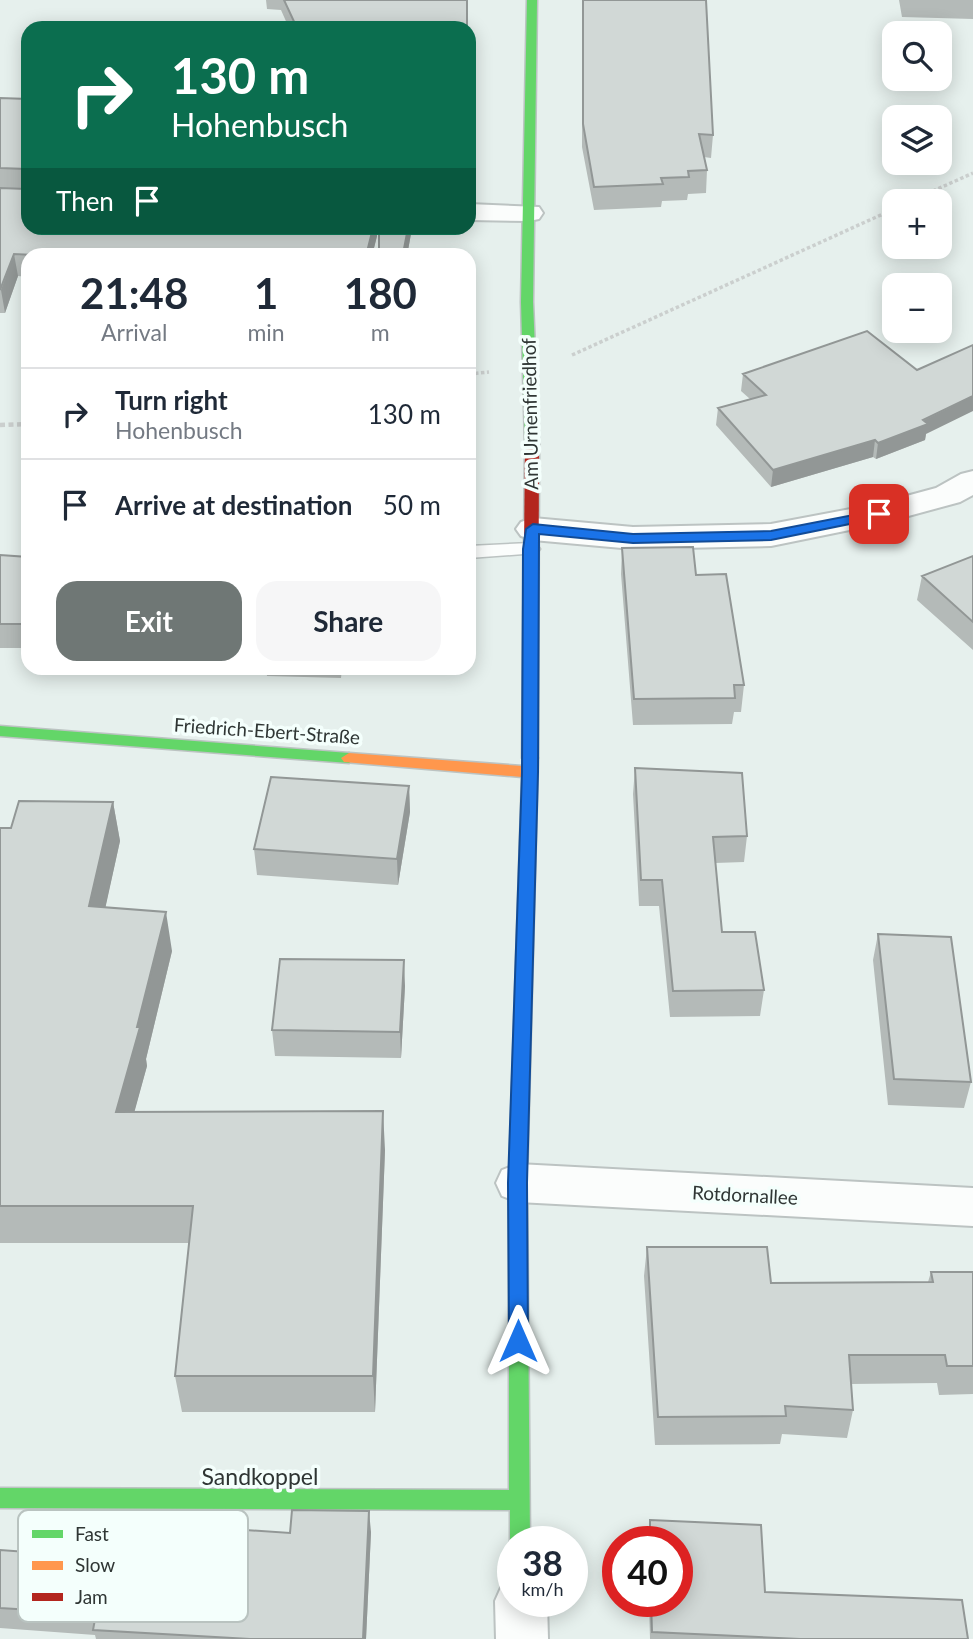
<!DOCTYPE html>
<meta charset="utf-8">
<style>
:root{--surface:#fff;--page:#f6f6f7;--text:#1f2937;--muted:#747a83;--line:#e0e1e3;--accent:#6f7775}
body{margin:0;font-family:Lato,sans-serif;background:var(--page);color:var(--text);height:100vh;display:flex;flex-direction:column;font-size:26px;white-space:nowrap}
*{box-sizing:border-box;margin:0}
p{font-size:23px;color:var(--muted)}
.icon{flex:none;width:38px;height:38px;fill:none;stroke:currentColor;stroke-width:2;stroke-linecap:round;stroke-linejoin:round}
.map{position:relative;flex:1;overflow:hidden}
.panel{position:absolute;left:21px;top:248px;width:455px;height:427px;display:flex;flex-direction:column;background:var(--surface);border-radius:21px;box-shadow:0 4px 18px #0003}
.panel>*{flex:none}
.top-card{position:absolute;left:21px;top:21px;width:455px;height:214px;border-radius:21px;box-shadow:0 4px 18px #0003;background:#0b6e4f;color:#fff;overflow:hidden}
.tools{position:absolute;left:882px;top:21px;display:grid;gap:14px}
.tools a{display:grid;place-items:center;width:70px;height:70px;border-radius:14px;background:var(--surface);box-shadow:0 4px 18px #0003;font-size:35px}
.speed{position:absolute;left:497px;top:1526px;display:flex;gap:14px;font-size:35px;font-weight:700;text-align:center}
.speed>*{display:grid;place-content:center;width:91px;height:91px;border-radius:50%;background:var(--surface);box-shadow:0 4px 18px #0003;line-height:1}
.speed small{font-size:18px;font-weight:400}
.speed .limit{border:10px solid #d22;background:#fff;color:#111}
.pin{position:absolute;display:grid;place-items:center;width:60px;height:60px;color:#fff;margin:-30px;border-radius:14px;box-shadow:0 4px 10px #0006}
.me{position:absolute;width:77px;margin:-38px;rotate:0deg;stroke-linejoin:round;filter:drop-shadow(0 0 5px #0008)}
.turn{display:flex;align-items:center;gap:24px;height:147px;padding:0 35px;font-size:32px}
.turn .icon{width:91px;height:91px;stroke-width:2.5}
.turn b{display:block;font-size:49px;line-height:60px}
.then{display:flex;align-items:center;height:66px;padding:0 35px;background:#0003;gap:14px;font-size:26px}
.eta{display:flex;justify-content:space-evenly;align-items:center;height:119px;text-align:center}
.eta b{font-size:42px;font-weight:700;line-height:49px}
.action{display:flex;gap:14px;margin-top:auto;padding:14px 35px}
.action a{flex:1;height:80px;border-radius:21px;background:var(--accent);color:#fff;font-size:28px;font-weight:700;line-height:80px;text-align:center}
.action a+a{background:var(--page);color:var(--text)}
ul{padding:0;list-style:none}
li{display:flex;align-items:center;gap:21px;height:91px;padding:0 35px;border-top:2px solid var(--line)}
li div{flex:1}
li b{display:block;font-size:26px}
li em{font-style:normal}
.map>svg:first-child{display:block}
</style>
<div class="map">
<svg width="973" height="1639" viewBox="0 0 973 1639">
<rect width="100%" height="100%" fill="#e6f0ed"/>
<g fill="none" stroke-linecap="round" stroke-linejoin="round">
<defs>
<path id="lane" d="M530,543L537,545L540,549L537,553L469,558V546Z"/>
<path id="street" d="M469,204L539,207L543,213L539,219L529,221L469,220Z
M973,471V495L960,502L879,524L771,546L633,549L533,540L521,536L516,529L521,522L533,518L633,527L771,524L877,504L936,488L961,474Z
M518,1164L973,1188V1226L518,1202L502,1196L496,1183L502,1170Z
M513,1579V1601H547L548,1639H496L495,1601L503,1583Z"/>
<path id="fast" d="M527,0H537L533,302L539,444L532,448L525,444L521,302Z
M0,726L349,753L357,758L349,763L0,736Z
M518,1173L524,1176L527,1181L530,1542H513V1549L510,1542V1510L0,1508V1488L509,1490V1181L512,1176Z"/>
<path id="slow" d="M349,753L522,766L525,754H535L538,758L527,1181L524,1186L518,1189L512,1186L509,1181L522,777L344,762L341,758Z"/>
<path id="jam" d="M532,440L539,444L538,758L530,763L522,758L525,444Z"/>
</defs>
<!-- lane casing -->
<use href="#lane" stroke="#bcc3c2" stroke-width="3"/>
<!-- street casing -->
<use href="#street" stroke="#bcc3c2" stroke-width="4"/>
<!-- fast casing -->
<use href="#fast" stroke="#bcc3c2" stroke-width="3"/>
<!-- slow casing -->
<use href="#slow" stroke="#bcc3c2" stroke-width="3"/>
<!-- jam casing -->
<use href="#jam" stroke="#bcc3c2" stroke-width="3"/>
<!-- path-far1 -->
<path stroke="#cbcfce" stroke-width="3.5" stroke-dasharray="3.5 2.5" stroke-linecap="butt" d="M911,201L973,173
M572,355L894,209
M469,374L489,372"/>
<!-- path -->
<path stroke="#cbcfce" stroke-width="4.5" stroke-dasharray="5 3.5" stroke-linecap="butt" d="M0,425L28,424"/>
<!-- lane -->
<use href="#lane" fill="#fbfdfc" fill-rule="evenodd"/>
<!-- street -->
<use href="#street" fill="#fbfdfc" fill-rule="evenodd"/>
<!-- fast -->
<use href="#fast" fill="#63d668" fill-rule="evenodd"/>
<!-- slow -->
<use href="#slow" fill="#ff974d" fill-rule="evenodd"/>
<!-- jam -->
<use href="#jam" fill="#b3261e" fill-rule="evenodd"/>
</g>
<!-- wall -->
<path fill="#b4bab8" d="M266,0H467V28H289L281,10L267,9Z
M582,0H706L713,135L711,158L704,157L707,170L706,193L688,194L687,200L662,201L661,207L594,210L582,147Z
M899,0H973V19L902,17Z
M0,98L28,99V228H376L377,236L372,256H28V277L18,276L5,313H0Z
M379,228H412L407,256H379Z
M743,374L926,434L925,440L876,459L873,457L771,487L716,425L718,408L750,399L741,391Z
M622,548L696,575L744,685L741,712H734L732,724L633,725L621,574Z
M0,555L28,557V648H0Z
M973,556V650L917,600L922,576Z
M266,668H342L341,678L267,676Z
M635,768L747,836L744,862L715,863L722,932L764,990L760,1016L670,1017L659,906H639L633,794Z
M409,786L410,812L398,885L257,875L254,849Z
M113,802L120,841L105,908L172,951L146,1059L147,1066L134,1112L385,1150L375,1412H182L175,1376L189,1243H0V828H11Z
M878,934L971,1082L964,1108L888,1105L873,960Z
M405,986L401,1058L275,1056L272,1030Z
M647,1247L771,1283L928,1282L931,1272H973V1394L939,1395L937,1383L851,1384L853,1410L847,1438L782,1434L780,1444L655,1445L644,1276Z
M650,1520L765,1592L968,1639H650L649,1601H677V1542H648Z
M371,1532L366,1639H96L95,1635L0,1628V1550L108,1558L290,1533Z"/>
<!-- shaded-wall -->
<path fill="#929796" d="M373,228H376L377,236L372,256H366Z
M408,228H412L407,256H403Z
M14,254L18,276L5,313L1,290Z
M973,396V411L926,434L925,440L876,459L878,443Z
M875,440L873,457L771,487L773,470Z
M409,786L410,812L398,885L397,859Z
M113,802L120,841L97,946L89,906Z
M166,912L172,951L146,1059L147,1066L124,1150L116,1112Z
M404,960L405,986L401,1058L400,1032Z
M383,1111L385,1150L375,1412L373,1376Z
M369,1511L371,1532L366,1639H363Z"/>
<!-- building -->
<path fill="#d1d8d6" stroke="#929796" stroke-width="2" d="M284,0H467V28H297Z
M583,0H706L713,135L699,134L707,170L688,171L689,177L661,178L663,184L594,187L583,124Z
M0,98L28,99V228H373L366,256H130L108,251L107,256H56L14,254L0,290V188L26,189V169L0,168Z
M379,228H408L403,254L379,252Z
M867,331L917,370L973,345V396L923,420L928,424L878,443L875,440L773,470L718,408L766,395L743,374Z
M693,547L696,575L726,574L744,685H734L735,698L634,699L622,548Z
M0,555L28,557V624H0Z
M973,556V622L922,576Z
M635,768L742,773L747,836L713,837L722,932H755L764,990L673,991L662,880H641Z
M271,777L409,786L397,859L254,849Z
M19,801L113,802L89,906L166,912L137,1027H140L116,1112L383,1111L373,1376H175L193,1206H0V828H11Z
M878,934L951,937L971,1082L894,1079Z
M280,959L404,960L400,1032L272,1030Z
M647,1247H767L771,1283L933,1282L931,1272H973V1366H947L945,1355H849L853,1410L785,1406L786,1416L658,1417Z
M292,1510L369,1511L363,1639H250L93,1630L96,1614L0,1608V1550L108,1558L115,1521L290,1533Z
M650,1520L761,1525L765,1592L962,1600L968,1639H800L652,1632L651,1601H677V1542H650Z"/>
<!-- route -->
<path fill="#1a73e8" stroke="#114b97" stroke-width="2" d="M879,510L886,514L884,517L771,540L633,543L539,534L538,772L527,1183L528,1341L525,1348L518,1350L511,1348L509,1341L508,1183L522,772L523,549L526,529L533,524L633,534L771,531Z"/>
<g text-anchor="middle" stroke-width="7" stroke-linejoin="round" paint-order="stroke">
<!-- street labels -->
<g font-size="19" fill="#2f3634" stroke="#f4fffc">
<text transform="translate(530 414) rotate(-91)" y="7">Am Urnenfriedhof</text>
<text transform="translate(267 731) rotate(4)" y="7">Friedrich-Ebert-Straße</text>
<text transform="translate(745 1195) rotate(3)" y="7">Rotdornallee</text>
</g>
<!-- near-street labels -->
<g font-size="23" fill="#2f3634" stroke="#f4fffc">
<text x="260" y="1485">Sandkoppel</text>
</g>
</g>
<!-- legend -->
<rect x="18" y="1510" width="230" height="112" rx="10" fill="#f4fffc" stroke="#b9c3c0" stroke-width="2"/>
<rect x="32" y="1530" width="31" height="8" fill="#63d668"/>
<rect x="32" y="1561" width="31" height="9" fill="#ff974d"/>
<rect x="32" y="1593" width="31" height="8" fill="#b3261e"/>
<g font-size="19" fill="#2f3634">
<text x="75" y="1541">Fast</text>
<text x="75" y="1572">Slow</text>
<text x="75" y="1604">Jam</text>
</g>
</svg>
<div class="tools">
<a><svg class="icon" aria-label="search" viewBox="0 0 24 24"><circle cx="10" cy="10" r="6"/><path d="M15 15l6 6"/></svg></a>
<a><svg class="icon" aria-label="layers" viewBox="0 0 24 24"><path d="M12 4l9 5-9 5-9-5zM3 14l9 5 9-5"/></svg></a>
<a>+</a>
<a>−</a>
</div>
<div class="speed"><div>38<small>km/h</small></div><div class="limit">40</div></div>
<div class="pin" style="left:879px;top:514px;background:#d93025"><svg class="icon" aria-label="arrive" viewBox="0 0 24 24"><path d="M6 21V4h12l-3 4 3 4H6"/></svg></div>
<svg class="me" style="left:518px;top:1341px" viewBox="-20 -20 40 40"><path d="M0-17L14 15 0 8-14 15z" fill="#1a73e8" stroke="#fff" stroke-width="4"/></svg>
<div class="top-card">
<div class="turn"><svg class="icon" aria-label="right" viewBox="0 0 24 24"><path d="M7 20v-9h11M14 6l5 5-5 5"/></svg><div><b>130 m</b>Hohenbusch</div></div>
<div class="then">Then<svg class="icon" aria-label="arrive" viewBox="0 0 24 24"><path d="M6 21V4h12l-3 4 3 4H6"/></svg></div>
</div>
<section class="panel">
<div class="eta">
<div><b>21:48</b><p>Arrival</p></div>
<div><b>1</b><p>min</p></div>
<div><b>180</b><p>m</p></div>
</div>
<ul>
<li><svg class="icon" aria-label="right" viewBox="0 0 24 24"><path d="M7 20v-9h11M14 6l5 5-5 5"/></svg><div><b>Turn right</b><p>Hohenbusch</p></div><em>130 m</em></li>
<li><svg class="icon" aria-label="arrive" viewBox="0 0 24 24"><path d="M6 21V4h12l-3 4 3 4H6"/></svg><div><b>Arrive at destination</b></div><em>50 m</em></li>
</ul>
<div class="action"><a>Exit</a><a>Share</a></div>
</section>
</div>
